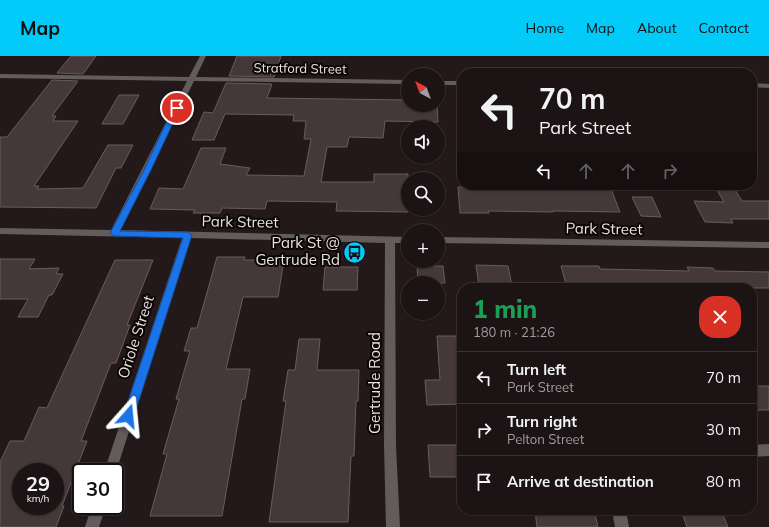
<!DOCTYPE html>
<meta charset="utf-8">
<style>
:root{--surface:#1b1314;--page:#282022;--text:#f1f3f6;--muted:#a09ea0;--line:#393234;--accent:#03cbf9}
body{margin:0;font-family:Mulish,sans-serif;background:var(--page);color:var(--text);height:100vh;display:flex;flex-direction:column;font-size:15px;white-space:nowrap}
*{box-sizing:border-box;margin:0}
p{font-size:13px;color:var(--muted)}
.icon{flex:none;width:22px;height:22px;fill:none;stroke:currentColor;stroke-width:2;stroke-linecap:round;stroke-linejoin:round}
.map{position:relative;flex:1;overflow:hidden}
.side{position:absolute;left:457px;top:227px;width:300px;height:232px;display:flex;flex-direction:column;background:var(--surface);border-radius:16px;box-shadow:0 1px 3px #0004,0 0 0 1px var(--line)}
.side>*{flex:none}
.top-card{position:absolute;left:457px;top:12px;width:300px;height:122px;border-radius:16px;box-shadow:0 1px 3px #0004,0 0 0 1px var(--line);background:#1b1314;color:var(--text);overflow:hidden}
.needle{width:26px;rotate:319deg}
.tools{position:absolute;left:401px;top:12px;display:grid;gap:8px}
.tools a{display:grid;place-items:center;width:44px;height:44px;border-radius:50%;background:var(--surface);box-shadow:0 1px 3px #0004,0 0 0 1px var(--line);font-size:20px}
.speed{position:absolute;left:12px;top:407px;display:flex;gap:8px;font-size:20px;font-weight:700;text-align:center}
.speed>*{display:grid;place-content:center;width:52px;height:52px;border-radius:50%;background:var(--surface);box-shadow:0 1px 3px #0004,0 0 0 1px var(--line);line-height:1}
.speed small{font-size:10px;font-weight:400}
.speed .limit{border:2px solid #111;border-radius:6px;background:#fff;color:#111}
.pin{position:absolute;display:grid;place-items:center;width:34px;height:34px;color:#fff;margin:-17px;border:2px solid #fff;border-radius:50%;box-shadow:0 1px 4px #0007}
.me{position:absolute;width:44px;margin:-22px;rotate:18deg;stroke-linejoin:round;filter:drop-shadow(0 0 3px #0008)}
.turn{display:flex;align-items:center;gap:14px;height:84px;padding:0 16px;font-size:18px}
.turn .icon{width:52px;height:52px;stroke-width:2.5}
.turn b{display:block;font-size:28px;line-height:34px}
.lanes{display:flex;align-items:center;height:38px;padding:0 16px;background:#0003;justify-content:center;gap:20px;direction:ltr}
.lanes .off{opacity:.35}
.round{display:grid;place-items:center;flex:none;width:42px;height:42px;border-radius:16px;background:var(--page)}
.summary{display:flex;align-items:center;justify-content:space-between;height:68px;padding:0 16px}
h1{font-size:24px;font-weight:800;line-height:30px;color:#1e9e55}
ul{padding:0;list-style:none}
li{display:flex;align-items:center;gap:12px;height:52px;padding:0 16px;border-top:1px solid var(--line)}
li div{flex:1}
li b{display:block;font-size:15px}
li em{font-style:normal}
header{display:flex;align-items:center;gap:24px;box-sizing:border-box;height:56px;padding:0 20px;background:var(--accent);color:#111}
header strong{font-size:19px}
nav{display:flex;gap:22px;margin-inline-start:auto;font-size:14px}
.map>svg:first-child{display:block}
</style>
<header>
<strong>Map</strong>
<nav><a>Home</a><a>Map</a><a>About</a><a>Contact</a></nav>
</header>
<div class="map">
<svg width="769" height="471" viewBox="0 0 769 471">
<rect width="100%" height="100%" fill="#24191a"/>
<!-- building -->
<path fill="#443839" stroke="#695c5d" fill-rule="evenodd" d="M71,0H96L83,18L57,17Z
M237,0H281L274,21L229,20Z
M52,24L78,25L52,60H56L53,65H78L34,130H39L37,133L83,132L108,89H133L121,112H116L96,152L0,151V81H7Z
M226,27L272,28L267,42L408,44V49H437L438,66L385,65L383,82L349,81L347,91H327L321,126H374V118H408V156L336,155L337,146L267,145L265,153L222,152L220,157H193L195,154L150,153L159,132L183,133L201,92H226L220,108L250,112L246,119L304,120L311,83H304L306,65H293L294,59L225,58L214,84H192L204,56L213,57Z
M119,39H139L123,68H102Z
M514,129L546,130L547,132L611,133L620,156L553,155V156L488,155L489,157H460L458,131L514,132Z
M714,129H732L742,145H769V163H731L733,167L705,166L694,145L724,146Z
M632,141H652L661,161L641,160Z
M217,201H245L244,204H284L278,241H243L226,313H250L245,343H242L222,460H150L167,398H163L179,343H176L190,295H184L191,272H197Z
M0,203H35L29,213L59,212L56,218H63L52,239H49L38,261H18L28,243H0Z
M115,204H153L127,269H130L116,307H111L81,385H87L62,450H64L56,471H0V406L10,385H24L39,351L47,352ZM21,416H55V450H21Z
M476,209L508,210L512,230H479Z
M417,210H443L445,227H418Z
M561,210H599L600,213L689,215L687,211L713,212L715,215L769,216V232H567Z
M325,211H358L357,234H323Z
M437,280H456L461,323H462V348L427,349L425,324H440Z
M299,283H320L317,314H359L358,345H356L354,400H351L348,466H269L286,345H283L288,314H295Z
M752,330H769V354H752Z
M428,389H462V421H430Z
M535,454H594L598,471H537Z
M681,454H721L728,471H687Z"/>
<g fill="none" stroke-linecap="round" stroke-linejoin="round">
<!-- street -->
<path fill="#625c5d" fill-rule="evenodd" d="M200,0H206L196,21L408,24V28L194,25L120,174L408,181V187H395L396,390L400,471H386L384,390L385,187L191,182L115,419V416H104L182,182L0,178V172L111,174L187,25L0,22V18L189,21Z
M438,25H462V29H438Z
M752,27L769,28V32L752,31Z
M438,181L769,186V192L438,187Z
M769,388V400L752,401V389Z
M92,450H106L99,471H85Z
M612,454H626L629,471H615Z"/>
</g>
<!-- route -->
<path fill="#1a73e8" stroke="#114b97" d="M177,50L180,52L151,114L120,175L188,176L192,179L134,360L132,363L128,365L124,363L123,360L183,182L114,180L110,177L144,114L173,52Z"/>
<!-- icons -->
<defs>
<symbol id="bus-disc" viewBox="-11 -11 22 22"><circle r="9.5" fill="#03cbf9" stroke="#0a0606"/><path d="M-5-6H5V4H4V6H2V4H-2V6H-4V4H-5ZM-3.5-4V0h7V-4ZM-3.5 1.2v1.5H-2V1.2ZM2 1.2v1.5H3.5V1.2Z" fill="#111"/></symbol>
</defs>
<g fill-rule="evenodd">
<use href="#bus-disc" x="342" y="184" width="25" height="25"/>
</g>
<g text-anchor="middle" stroke-width="4" stroke-linejoin="round" paint-order="stroke">
<!-- far-street labels -->
<g font-size="13" fill="#e9e1e2" stroke="#0a0606">
<text transform="translate(300 12) rotate(1)" y="5">Stratford Street</text>
</g>
<!-- street labels -->
<g font-size="15" fill="#e9e1e2" stroke="#0a0606">
<text transform="translate(240 166) rotate(1)" y="5">Park Street</text>
<text transform="translate(604 173) rotate(1)" y="5">Park Street</text>
<text transform="translate(136 281) rotate(-72)" y="5">Oriole Street</text>
<text transform="translate(375 327) rotate(-90)" y="5">Gertrude Road</text>
</g>
<!-- poi labels -->
<g font-size="15" fill="#e9e1e2" stroke="#0a0606" text-anchor="end">
<text x="340" y="192">Park St @<tspan x="340" dy="17">Gertrude Rd</tspan></text>
</g>
</g>
</svg>
<div class="tools">
<a><svg class="needle" viewBox="-14 -14 28 28"><path d="M0-13l5 13h-10z" fill="#e53935"/><path d="M0 13l5-13h-10z" fill="#a09ea0"/></svg></a>
<a><svg class="icon" aria-label="sound" viewBox="0 0 24 24"><path d="M4 9h4l5-4v14l-5-4H4zM17 9q2 3 0 6"/></svg></a>
<a><svg class="icon" aria-label="search" viewBox="0 0 24 24"><circle cx="10" cy="10" r="6"/><path d="M15 15l6 6"/></svg></a>
<a>+</a>
<a>−</a>
</div>
<div class="speed"><div>29<small>km/h</small></div><div class="limit">30</div></div>
<div class="pin" style="left:177px;top:52px;background:#d93025"><svg class="icon" aria-label="arrive" viewBox="0 0 24 24"><path d="M6 21V4h12l-3 4 3 4H6"/></svg></div>
<svg class="me" style="left:128px;top:360px" viewBox="-20 -20 40 40"><path d="M0-17L14 15 0 8-14 15z" fill="#1a73e8" stroke="#fff" stroke-width="4"/></svg>
<div class="top-card">
<div class="turn"><svg class="icon" aria-label="left" viewBox="0 0 24 24"><path d="M17 20v-9H6M10 6l-5 5 5 5"/></svg><div><b>70 m</b>Park Street</div></div>
<div class="lanes"><svg class="icon" aria-label="left" viewBox="0 0 24 24"><path d="M17 20v-9H6M10 6l-5 5 5 5"/></svg><svg class="icon off" aria-label="ahead" viewBox="0 0 24 24"><path d="M12 20V5M6 11l6-6 6 6"/></svg><svg class="icon off" aria-label="ahead" viewBox="0 0 24 24"><path d="M12 20V5M6 11l6-6 6 6"/></svg><svg class="icon off" aria-label="right" viewBox="0 0 24 24"><path d="M7 20v-9h11M14 6l5 5-5 5"/></svg></div>
</div>
<section class="side">
<div class="summary"><div><h1>1 min</h1><p>180 m · 21:26</p></div><a class="round" style="background:#d93025;color:#fff"><svg class="icon" aria-label="close" viewBox="0 0 24 24"><path d="M6 6l12 12M18 6L6 18"/></svg></a></div>
<ul>
<li><svg class="icon" aria-label="left" viewBox="0 0 24 24"><path d="M17 20v-9H6M10 6l-5 5 5 5"/></svg><div><b>Turn left</b><p>Park Street</p></div><em>70 m</em></li>
<li><svg class="icon" aria-label="right" viewBox="0 0 24 24"><path d="M7 20v-9h11M14 6l5 5-5 5"/></svg><div><b>Turn right</b><p>Pelton Street</p></div><em>30 m</em></li>
<li><svg class="icon" aria-label="arrive" viewBox="0 0 24 24"><path d="M6 21V4h12l-3 4 3 4H6"/></svg><div><b>Arrive at destination</b></div><em>80 m</em></li>
</ul>
</section>
</div>
